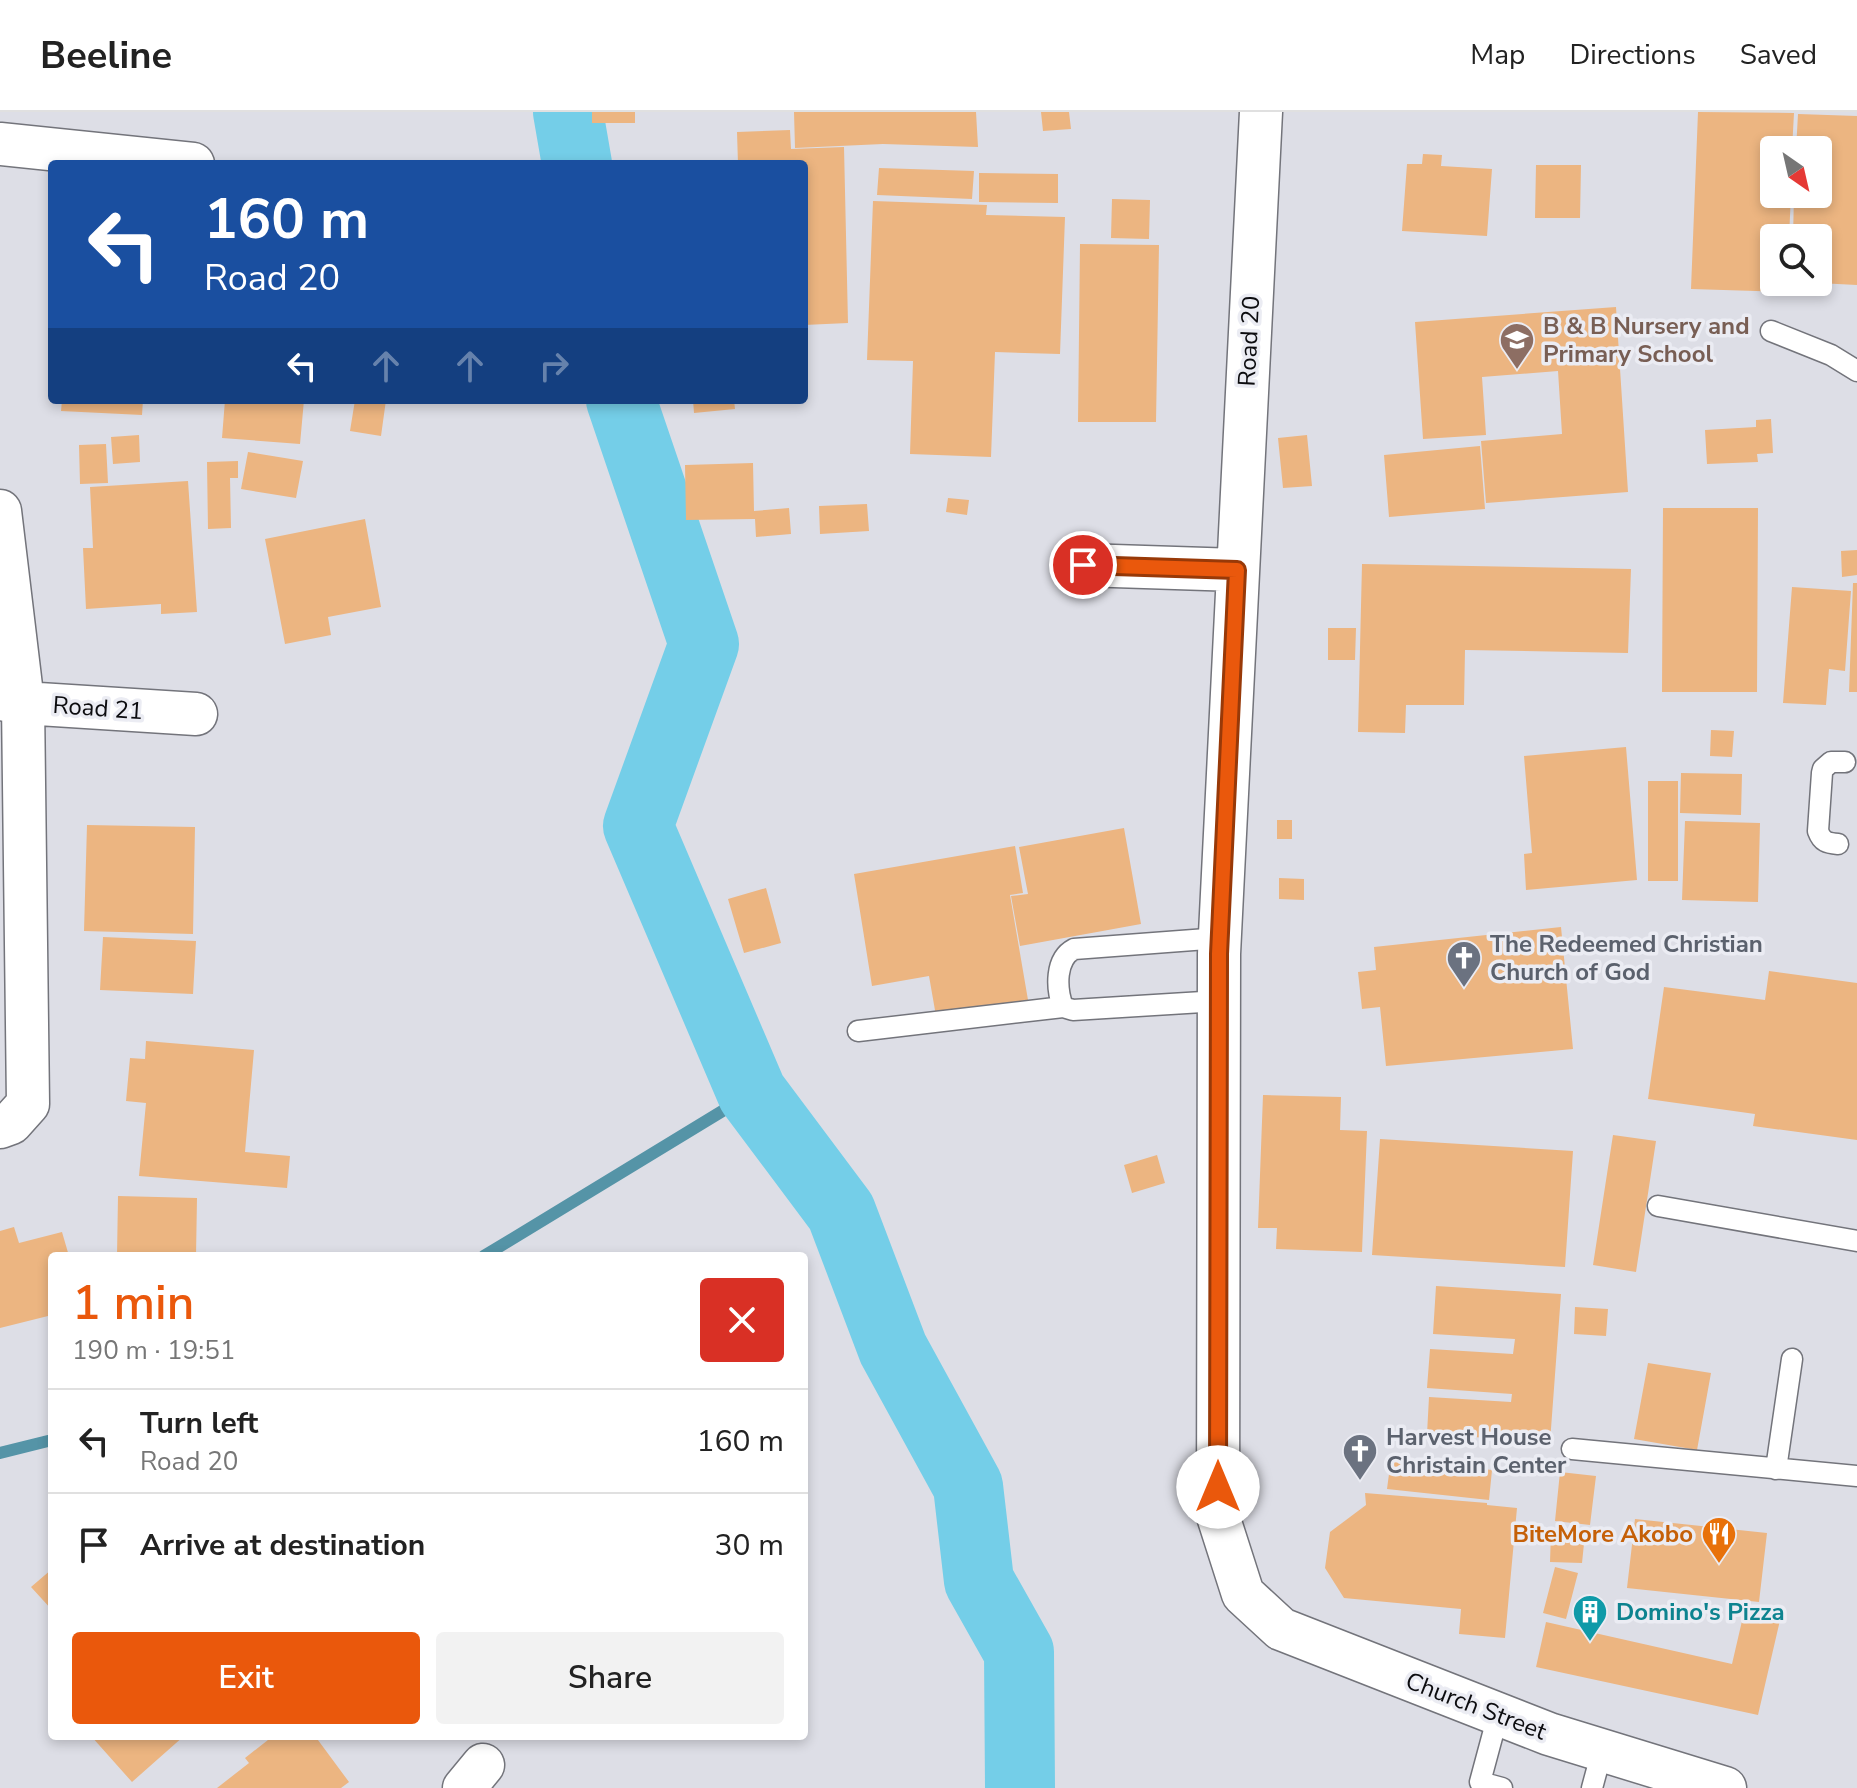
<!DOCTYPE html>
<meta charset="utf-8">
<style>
:root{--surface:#fff;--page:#f2f2f2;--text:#222;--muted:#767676;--line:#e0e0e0;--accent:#ea580c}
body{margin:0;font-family:"Nunito Sans",sans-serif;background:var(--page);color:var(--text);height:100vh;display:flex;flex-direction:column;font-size:30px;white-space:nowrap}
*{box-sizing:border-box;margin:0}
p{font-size:26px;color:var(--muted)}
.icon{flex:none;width:44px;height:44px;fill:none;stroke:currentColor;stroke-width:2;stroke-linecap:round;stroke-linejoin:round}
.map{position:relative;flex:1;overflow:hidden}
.details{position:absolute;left:48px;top:1140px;width:760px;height:488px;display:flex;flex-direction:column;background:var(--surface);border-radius:8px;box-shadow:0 4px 12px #0003}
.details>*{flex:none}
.top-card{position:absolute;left:48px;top:48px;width:760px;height:244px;border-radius:8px;box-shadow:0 4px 12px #0003;background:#1a4fa0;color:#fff;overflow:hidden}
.needle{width:52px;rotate:146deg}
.buttons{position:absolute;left:1760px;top:24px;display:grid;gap:16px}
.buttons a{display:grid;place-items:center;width:72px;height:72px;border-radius:8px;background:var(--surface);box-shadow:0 4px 12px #0003;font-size:40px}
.pin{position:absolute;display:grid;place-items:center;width:68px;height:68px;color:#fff;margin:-34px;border:4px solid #fff;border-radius:50%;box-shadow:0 2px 8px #0007}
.me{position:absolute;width:88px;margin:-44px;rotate:0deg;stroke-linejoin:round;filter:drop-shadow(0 0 6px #0008)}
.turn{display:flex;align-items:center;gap:28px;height:168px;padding:0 24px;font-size:36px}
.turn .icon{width:104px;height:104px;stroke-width:2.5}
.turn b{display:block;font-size:56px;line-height:68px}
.lanes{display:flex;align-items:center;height:76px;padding:0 24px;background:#0003;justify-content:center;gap:40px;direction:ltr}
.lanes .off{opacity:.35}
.round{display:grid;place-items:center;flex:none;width:84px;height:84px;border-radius:8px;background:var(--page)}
.overview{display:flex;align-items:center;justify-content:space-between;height:136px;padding:0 24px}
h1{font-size:48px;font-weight:600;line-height:60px;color:var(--accent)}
.button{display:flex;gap:16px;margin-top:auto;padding:16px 24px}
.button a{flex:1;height:92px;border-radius:8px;background:var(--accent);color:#fff;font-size:32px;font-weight:600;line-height:92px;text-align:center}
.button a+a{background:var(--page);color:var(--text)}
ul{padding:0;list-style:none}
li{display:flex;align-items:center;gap:24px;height:104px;padding:0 24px;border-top:2px solid var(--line)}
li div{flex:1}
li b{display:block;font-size:30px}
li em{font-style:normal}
header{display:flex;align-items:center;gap:48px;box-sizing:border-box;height:112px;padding:0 40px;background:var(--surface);border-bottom:2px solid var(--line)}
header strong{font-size:38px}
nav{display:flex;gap:44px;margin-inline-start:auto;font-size:28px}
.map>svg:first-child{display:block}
</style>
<header>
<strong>Beeline</strong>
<nav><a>Map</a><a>Directions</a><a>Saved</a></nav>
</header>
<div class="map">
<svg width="1857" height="1676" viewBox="0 0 1857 1676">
<rect width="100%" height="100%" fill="#dddee6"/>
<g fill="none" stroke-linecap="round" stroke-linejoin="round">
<!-- stream -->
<path stroke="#5594a7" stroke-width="12" d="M484,1144L752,981
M0,1341L52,1328"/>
<!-- river -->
<path stroke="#74cee8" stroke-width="70" d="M568,0L577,52
M621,288L704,532L638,714L752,981L841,1100L893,1237L968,1374L979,1469L1019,1540L1020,1676"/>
</g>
<!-- building -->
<path fill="#ecb581" d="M592,0H635V11H592Z
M794,0H976L978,35L883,32L795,36Z
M1041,0H1069L1071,17L1043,19Z
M1698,0L1794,1L1792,38H1774V82H1791L1789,126H1774V170H1788L1787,180L1691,177Z
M1798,2L1857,4V173L1818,171V126H1793L1794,82H1818V38H1796Z
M790,18L791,37L844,35L848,211L804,213V52H738L737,20Z
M1423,42L1442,43L1441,54L1492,57L1487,124L1402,119L1407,52H1422Z
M1536,53H1581L1580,106H1535Z
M879,56L974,59L972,87L877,83Z
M979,61L1058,62V91L979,90Z
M1112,87L1150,88L1149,127L1111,126Z
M873,89L987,93L986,103L1065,105L1060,242L995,240L991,345L910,342L913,249L867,248Z
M1080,132L1159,133L1156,310H1078Z
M1616,195L1628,380L1486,391L1481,329L1562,322L1558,259L1482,265L1486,323L1423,327L1415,210Z
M62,288H143L142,303L61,299Z
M225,288H304L300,332L222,326Z
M355,288H386L381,324L350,319Z
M693,288H734L735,297L694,301Z
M1771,307L1773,341L1757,342L1758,350L1707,352L1705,318L1756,315V308Z
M139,323L140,350L113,352L111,325Z
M1307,323L1312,374L1283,376L1278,326Z
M106,332L108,371L80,372L79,333Z
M1480,334L1485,397L1389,405L1384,343Z
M248,340L303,349L296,386L241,377Z
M238,349V366H230L231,416L208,417L207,350Z
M753,351L754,399L789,396L791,422L756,425L755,407L686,408L685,353Z
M188,369L197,500L161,502V492L86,497L83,436H93L90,375Z
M948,386L969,388L967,403L946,400Z
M867,392L869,419L820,422L819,394Z
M1663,396H1758L1757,580H1662Z
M365,407L381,495L328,505L331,523L285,532L265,427Z
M1857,438V463L1842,465L1841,439Z
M1362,452L1631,457L1628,541L1465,538L1464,593H1406L1405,621L1358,620Z
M1853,471H1857V580H1849Z
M1792,475L1851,479L1845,559L1829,557L1826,593L1783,591Z
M1328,516H1356L1355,548H1328Z
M1711,618L1734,619L1732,645L1710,644Z
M1626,635L1637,768L1526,778L1524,742L1532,741L1524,644Z
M1681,661L1742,662L1741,703L1680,701Z
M1648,669H1678V769H1648Z
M1277,708H1292V727H1277Z
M1685,709L1760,711L1758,790L1682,788Z
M87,713L195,715L193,822L84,819Z
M1124,716L1141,812L1020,834L1011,784L1028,782L1019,735Z
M1015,734L1023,781L1010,783L1028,888L936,904L929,864L872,874L854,762Z
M1279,766L1304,767V788L1279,787Z
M766,776L781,831L744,841L728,787Z
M1561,815L1573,937L1386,954L1380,895L1362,897L1358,860L1376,858L1374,835Z
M103,825L196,829L193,882L100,878Z
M1769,859L1857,871V1028L1753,1014L1755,1002L1648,987L1664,875L1765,888Z
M146,929L254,938L245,1040L290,1044L287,1076L139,1064L146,991L126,989L130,946L145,947Z
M1263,983L1341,985L1340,1018L1367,1019L1362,1140L1276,1137L1277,1116H1258Z
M1613,1023L1656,1029L1636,1160L1593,1153Z
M1380,1027L1573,1039L1565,1155L1372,1143Z
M1157,1043L1165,1071L1132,1081L1124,1053Z
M118,1084L197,1086L196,1144H117Z
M14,1115L19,1131L62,1120L69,1144H52V1203L0,1216V1119Z
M1436,1174L1561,1182L1550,1330L1427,1322L1429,1285L1511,1290L1512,1282L1427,1276L1430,1237L1513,1242L1515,1227L1433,1222Z
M1575,1195L1608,1197L1606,1224L1574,1222Z
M1648,1251L1711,1261L1697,1338L1634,1327Z
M1391,1347L1492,1358L1489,1388L1387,1377Z
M1560,1360L1596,1364L1590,1413L1555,1409Z
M1365,1381L1487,1391V1393L1517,1396L1505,1526L1459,1522L1461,1497L1344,1486L1325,1456L1330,1420L1366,1393Z
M1635,1407L1767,1421L1759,1490L1627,1476Z
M1551,1420L1585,1422L1582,1451L1550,1450Z
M1555,1455L1578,1461L1566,1507L1543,1501Z
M52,1457V1498L31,1475Z
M1745,1496L1781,1504L1758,1603L1536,1555L1546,1510L1732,1552Z
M91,1624H184L132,1670Z
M273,1624H315L349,1670L341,1676H217L249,1651L245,1646Z"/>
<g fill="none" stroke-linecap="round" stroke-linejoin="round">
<defs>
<path id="service" d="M1771,219L1831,243L1857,259
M1838,732C1827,731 1822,730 1818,719L1822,661L1823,657L1831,650H1845
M1219,889L1073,898L1063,895C1056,876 1055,847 1074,837L1220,826
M858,919L1063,895
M1658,1094L1857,1129
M1572,1337L1857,1364
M1776,1357L1792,1247
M1498,1603L1480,1670L1502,1676
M1592,1676L1602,1639"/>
<path id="minor" d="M1261,0L1219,842L1218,1404L1243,1482L1281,1517L1549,1622L1725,1676
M0,32L193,52
M0,399L23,591L28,992L11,1011L0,1015
M1083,453L1237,458
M0,587L23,591L196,602
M464,1676L483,1653"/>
</defs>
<!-- service casing -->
<use href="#service" stroke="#73747b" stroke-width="23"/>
<!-- minor casing -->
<use href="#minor" stroke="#73747b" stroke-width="45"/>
<!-- service -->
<use href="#service" stroke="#fff" stroke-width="20"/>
<!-- minor -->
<use href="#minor" stroke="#fff" stroke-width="42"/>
</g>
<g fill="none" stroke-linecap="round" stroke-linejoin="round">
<defs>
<path id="route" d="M1083,453L1237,458L1219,842L1218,1375"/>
</defs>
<!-- route casing -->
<use href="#route" stroke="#983908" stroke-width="20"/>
<!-- route -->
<use href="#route" stroke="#ea580c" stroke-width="14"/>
</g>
<!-- icons -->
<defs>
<symbol id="school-pin" viewBox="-11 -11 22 30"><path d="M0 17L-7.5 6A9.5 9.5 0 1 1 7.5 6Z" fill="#8d6e63" stroke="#ebecf3"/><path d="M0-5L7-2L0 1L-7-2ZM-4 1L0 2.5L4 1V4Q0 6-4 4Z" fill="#fff"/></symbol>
<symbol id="church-pin" viewBox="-11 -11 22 30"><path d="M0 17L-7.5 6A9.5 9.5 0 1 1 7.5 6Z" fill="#6b7280" stroke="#ebecf3"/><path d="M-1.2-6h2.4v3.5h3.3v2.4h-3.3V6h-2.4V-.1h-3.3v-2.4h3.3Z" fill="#fff"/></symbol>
<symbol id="restaurant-pin" viewBox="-11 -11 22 30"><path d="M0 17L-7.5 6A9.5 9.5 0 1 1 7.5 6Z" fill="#e8710a" stroke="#ebecf3"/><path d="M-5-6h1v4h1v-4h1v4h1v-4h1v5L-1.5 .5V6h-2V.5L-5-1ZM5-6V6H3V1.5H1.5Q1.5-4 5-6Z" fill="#fff"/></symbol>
<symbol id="building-pin" viewBox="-11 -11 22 30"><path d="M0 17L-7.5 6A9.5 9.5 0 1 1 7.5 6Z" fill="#0f9aa8" stroke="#ebecf3"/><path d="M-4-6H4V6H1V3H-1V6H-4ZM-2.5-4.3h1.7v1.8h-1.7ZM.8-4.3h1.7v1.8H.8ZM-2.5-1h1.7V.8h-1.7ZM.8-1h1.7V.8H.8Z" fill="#fff"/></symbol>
</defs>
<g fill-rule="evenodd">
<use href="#school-pin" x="1497" y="208" width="40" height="54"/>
<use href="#church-pin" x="1444" y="826" width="40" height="54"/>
<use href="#church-pin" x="1340" y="1319" width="40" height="54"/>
<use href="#restaurant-pin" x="1699" y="1402" width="40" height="54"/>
<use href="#building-pin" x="1570" y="1480" width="40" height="54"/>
</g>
<g text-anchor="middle" stroke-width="7" stroke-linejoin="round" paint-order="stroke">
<!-- education labels -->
<g font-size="24" font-weight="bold" fill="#785e54" stroke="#ebecf3" text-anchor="start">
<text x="1543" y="222">B &amp; B Nursery and<tspan x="1543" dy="28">Primary School</tspan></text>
</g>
<!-- street labels -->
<g font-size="24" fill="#0c0c0f" stroke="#ebecf3">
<text transform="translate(1249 229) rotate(-87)" y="8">Road 20</text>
<text transform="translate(98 596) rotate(4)" y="8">Road 21</text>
<text transform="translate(1476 1594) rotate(21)" y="8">Church Street</text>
</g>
<!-- worship labels -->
<g font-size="24" font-weight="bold" fill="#5b616d" stroke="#ebecf3" text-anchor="start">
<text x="1490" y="840">The Redeemed Christian<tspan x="1490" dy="28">Church of God</tspan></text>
<text x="1386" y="1333">Harvest House<tspan x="1386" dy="28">Christain Center</tspan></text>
</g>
<!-- food labels -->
<g font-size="24" font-weight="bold" fill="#c56008" stroke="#ebecf3" text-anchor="end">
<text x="1693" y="1430">BiteMore Akobo</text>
</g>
<!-- culture labels -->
<g font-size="24" font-weight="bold" fill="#0d838f" stroke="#ebecf3" text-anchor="start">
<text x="1616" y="1508">Domino's Pizza</text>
</g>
</g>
</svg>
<div class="buttons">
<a><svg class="needle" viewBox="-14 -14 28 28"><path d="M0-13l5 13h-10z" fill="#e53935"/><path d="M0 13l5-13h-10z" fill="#767676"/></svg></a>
<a><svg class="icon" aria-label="search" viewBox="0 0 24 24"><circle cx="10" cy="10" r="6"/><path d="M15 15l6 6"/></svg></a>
</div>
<div class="pin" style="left:1083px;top:453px;background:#d93025"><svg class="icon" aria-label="arrive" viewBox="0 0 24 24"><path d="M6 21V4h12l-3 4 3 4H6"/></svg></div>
<svg class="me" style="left:1218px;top:1375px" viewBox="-20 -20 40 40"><circle r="19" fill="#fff"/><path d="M0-13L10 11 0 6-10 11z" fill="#ea580c"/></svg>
<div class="top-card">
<div class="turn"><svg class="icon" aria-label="left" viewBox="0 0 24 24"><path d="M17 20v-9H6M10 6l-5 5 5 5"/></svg><div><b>160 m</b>Road 20</div></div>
<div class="lanes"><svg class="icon" aria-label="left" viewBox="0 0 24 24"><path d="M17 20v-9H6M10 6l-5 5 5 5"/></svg><svg class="icon off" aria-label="ahead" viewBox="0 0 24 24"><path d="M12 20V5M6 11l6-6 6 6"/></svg><svg class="icon off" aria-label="ahead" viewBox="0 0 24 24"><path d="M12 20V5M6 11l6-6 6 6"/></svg><svg class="icon off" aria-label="right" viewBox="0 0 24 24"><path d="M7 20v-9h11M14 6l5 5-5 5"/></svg></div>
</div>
<section class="details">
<div class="overview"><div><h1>1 min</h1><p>190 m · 19:51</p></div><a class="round" style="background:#d93025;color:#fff"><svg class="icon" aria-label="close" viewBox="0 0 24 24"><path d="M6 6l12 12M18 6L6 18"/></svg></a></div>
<ul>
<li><svg class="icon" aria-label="left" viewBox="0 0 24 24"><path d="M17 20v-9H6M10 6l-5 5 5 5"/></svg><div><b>Turn left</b><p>Road 20</p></div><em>160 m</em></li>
<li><svg class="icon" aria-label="arrive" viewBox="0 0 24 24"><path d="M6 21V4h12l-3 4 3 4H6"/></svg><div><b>Arrive at destination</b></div><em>30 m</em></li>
</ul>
<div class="button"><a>Exit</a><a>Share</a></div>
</section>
</div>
